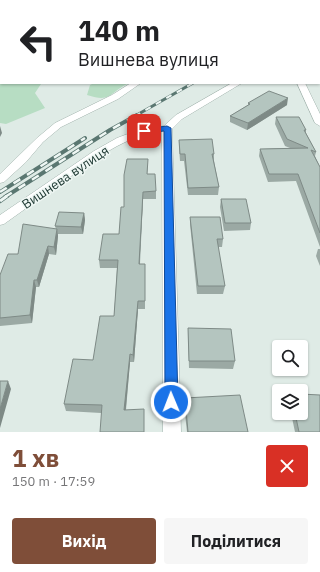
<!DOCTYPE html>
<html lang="uk">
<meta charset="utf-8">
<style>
:root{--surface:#fff;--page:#f6f6f6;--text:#202124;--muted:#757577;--accent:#7f4e39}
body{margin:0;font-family:"IBM Plex Sans",sans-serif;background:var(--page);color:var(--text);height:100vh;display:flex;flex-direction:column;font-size:15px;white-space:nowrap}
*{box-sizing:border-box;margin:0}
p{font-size:13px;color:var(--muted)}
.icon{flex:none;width:22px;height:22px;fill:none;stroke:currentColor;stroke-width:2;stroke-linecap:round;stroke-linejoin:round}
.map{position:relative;height:432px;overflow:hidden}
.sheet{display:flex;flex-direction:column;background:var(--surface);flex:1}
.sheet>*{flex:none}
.guide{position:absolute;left:0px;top:0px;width:320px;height:84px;box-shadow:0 1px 3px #0004;background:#fff;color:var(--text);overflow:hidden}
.controls{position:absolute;left:272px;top:340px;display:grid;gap:8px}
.controls a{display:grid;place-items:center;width:36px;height:36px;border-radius:4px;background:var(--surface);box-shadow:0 1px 3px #0004;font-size:20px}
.pin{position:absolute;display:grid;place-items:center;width:34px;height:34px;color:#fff;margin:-17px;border-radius:8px;box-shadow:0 2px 6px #0006}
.me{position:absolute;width:44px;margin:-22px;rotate:359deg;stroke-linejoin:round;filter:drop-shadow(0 0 3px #0008)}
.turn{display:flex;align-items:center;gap:14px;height:84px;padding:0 12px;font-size:18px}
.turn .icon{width:52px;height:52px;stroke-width:2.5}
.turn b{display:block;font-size:28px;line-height:34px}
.round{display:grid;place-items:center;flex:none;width:42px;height:42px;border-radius:4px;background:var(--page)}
.summary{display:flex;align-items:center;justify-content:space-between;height:68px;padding:0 12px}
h1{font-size:24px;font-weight:700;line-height:30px;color:var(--accent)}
.primary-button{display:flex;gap:8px;margin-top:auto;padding:8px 12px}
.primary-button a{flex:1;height:46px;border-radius:4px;background:var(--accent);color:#fff;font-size:16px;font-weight:700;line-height:46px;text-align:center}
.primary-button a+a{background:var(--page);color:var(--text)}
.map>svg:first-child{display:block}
</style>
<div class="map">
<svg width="320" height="432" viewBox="0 0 320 432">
<rect width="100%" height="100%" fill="#dfebe6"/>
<!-- green -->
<path fill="#b7ddc3" d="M0,80L1,83H45L41,84L35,93L45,108L6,124L0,123Z
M94,83H129C108,93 112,103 87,95L90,85Z"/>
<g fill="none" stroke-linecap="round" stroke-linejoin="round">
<defs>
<path id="minor" d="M319,4H320V8H319Z
M131,83H141L118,99L61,127L43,142L26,162L4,182L0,183V174L37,138L55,123L112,95Z
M232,83H242L182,119L172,129L181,432H163L162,131C125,136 97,158 67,179C46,194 25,209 4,224L0,225V215L94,151L117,138L141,129L164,126L176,115Z
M297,83H305L320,114V126L315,123Z"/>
</defs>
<!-- minor casing -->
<use href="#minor" stroke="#a2b3ad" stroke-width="1"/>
<!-- minor -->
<use href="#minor" fill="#fff" fill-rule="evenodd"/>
<defs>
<path id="rail-far2" d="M135,116L193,83"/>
<path id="rail-far1" d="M0,192L85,138
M5,197L110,130L137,115"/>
<path id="rail" d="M0,201L7,196"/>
</defs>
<!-- rail-far2 casing -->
<use href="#rail-far2" stroke="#5a7771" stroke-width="3"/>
<!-- rail-far1 casing -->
<use href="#rail-far1" stroke="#5a7771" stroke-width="4"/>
<!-- rail casing -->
<use href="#rail" stroke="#5a7771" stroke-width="4.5"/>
<!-- rail-far2 -->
<use href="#rail-far2" stroke="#eff7f4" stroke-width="2" stroke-dasharray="6" stroke-linecap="butt"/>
<!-- rail-far1 -->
<use href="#rail-far1" stroke="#eff7f4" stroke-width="2.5" stroke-dasharray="8" stroke-linecap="butt"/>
<!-- rail -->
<use href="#rail" stroke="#eff7f4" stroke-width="3" stroke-dasharray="10" stroke-linecap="butt"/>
</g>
<!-- wall -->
<path fill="#9ba9a4" d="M0,0H36L35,1H1V53H0V13L1,10L0,11Z
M319,57H320V81L319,80Z
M248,103L287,105L247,130L230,122V116L248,105Z
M276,117L306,130V133L316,152L315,156L320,167V247L296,181L268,182L259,156L260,149L290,148L285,146L275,124Z
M179,140L214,154V161L219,187L218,195H188L184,161H180L179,147Z
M148,166L147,174L156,191V199H143L140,264H145V309H138L134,362H130L126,410L144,416L101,413L66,411L64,404L93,360L114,316L117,268H100L99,260L119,234L124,207Z
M221,199L251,223L250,230L224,231L220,207Z
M84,213L85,220L83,234H58V236L56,255L49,254L39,287H36L32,323L0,326V275L18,254L56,229L55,226Z
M190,217L223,239L222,247H218L225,286L223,294H197L190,224Z
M318,249H320V266L316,256Z
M188,328L235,361L233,369L189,368L188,336Z
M185,398L248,432H187L184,405Z
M291,413H301L320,432H295Z"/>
<!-- shaded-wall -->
<path fill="#7e8a86" d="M288,98L287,105L247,130L248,123Z
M0,126L2,133L0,137Z
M143,192V199L139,271V264Z
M84,213L85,220L83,234L81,227Z
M57,229L58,236L56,255L54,247Z
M48,246L49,254L39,287L37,280Z
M34,280L36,287L32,323L30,315Z
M138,301V309L134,362L133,355Z
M130,354V362L125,417L124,410Z
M8,381L11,389L0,428V409Z"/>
<!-- building -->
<path fill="#b4c5bf" stroke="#7e8a86" d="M0,0H32V1H1V6H0Z
M251,0H278L279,1H250Z
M1,9V48H0V13Z
M319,57H320V67L319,65Z
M269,91L288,98L248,123L230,116L250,104L248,103Z
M276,117H299L306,130H304L316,152L311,150L320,167V233L298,174H269L260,149L308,148L287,139Z
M212,139L214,154H212L219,187L188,188L185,154H180L179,140Z
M127,159H148L147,174H155L156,191L143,192L139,264H145V301H138L133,355L130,354L124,410L144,409V432H100L102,405L64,404L73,359L93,360L100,316H114L118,260H99L103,234H119L121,207H124V175Z
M221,199H246L251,223H225Z
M59,212L84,213L81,227L55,226Z
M190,217H220L223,239H217L225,286H198Z
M23,224L57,229L54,247L48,246L37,280H34L30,315L0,318V275L8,254H18Z
M188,328L231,329L235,361H189Z
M0,381H8L0,409Z
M301,394L320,395V432H299L295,413H301Z
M240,395L248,432H188L185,398Z"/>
<!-- route -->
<path fill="#1a73e8" stroke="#114b97" d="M167,126L171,128L178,402L176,406L171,408L167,406L165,402L164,131L144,133L141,131L144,129Z"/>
<g text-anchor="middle" stroke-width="3" stroke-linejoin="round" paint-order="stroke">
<!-- street labels -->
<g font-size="13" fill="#203b35" stroke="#eff7f4">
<text transform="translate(65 177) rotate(-34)" y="5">Вишнева вулиця</text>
</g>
</g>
</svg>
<div class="controls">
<a><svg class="icon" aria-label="search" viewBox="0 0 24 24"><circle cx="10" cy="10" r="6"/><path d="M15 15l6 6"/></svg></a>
<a><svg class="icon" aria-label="layers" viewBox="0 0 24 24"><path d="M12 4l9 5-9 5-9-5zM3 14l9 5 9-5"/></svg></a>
</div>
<div class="pin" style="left:144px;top:131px;background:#d93025"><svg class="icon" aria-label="arrive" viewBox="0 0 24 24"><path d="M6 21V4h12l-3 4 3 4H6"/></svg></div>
<svg class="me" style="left:171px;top:402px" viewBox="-20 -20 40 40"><circle r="17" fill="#1a73e8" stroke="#fff" stroke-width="3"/><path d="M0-11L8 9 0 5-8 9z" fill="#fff"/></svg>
<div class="guide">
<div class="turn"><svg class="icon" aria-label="left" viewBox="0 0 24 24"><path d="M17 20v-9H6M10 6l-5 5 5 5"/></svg><div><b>140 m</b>Вишнева вулиця</div></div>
</div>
</div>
<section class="sheet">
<div class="summary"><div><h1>1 хв</h1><p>150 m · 17:59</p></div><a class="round" style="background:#d93025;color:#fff"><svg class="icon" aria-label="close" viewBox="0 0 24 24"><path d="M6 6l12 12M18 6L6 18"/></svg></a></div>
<div class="primary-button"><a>Вихід</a><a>Поділитися</a></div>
</section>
